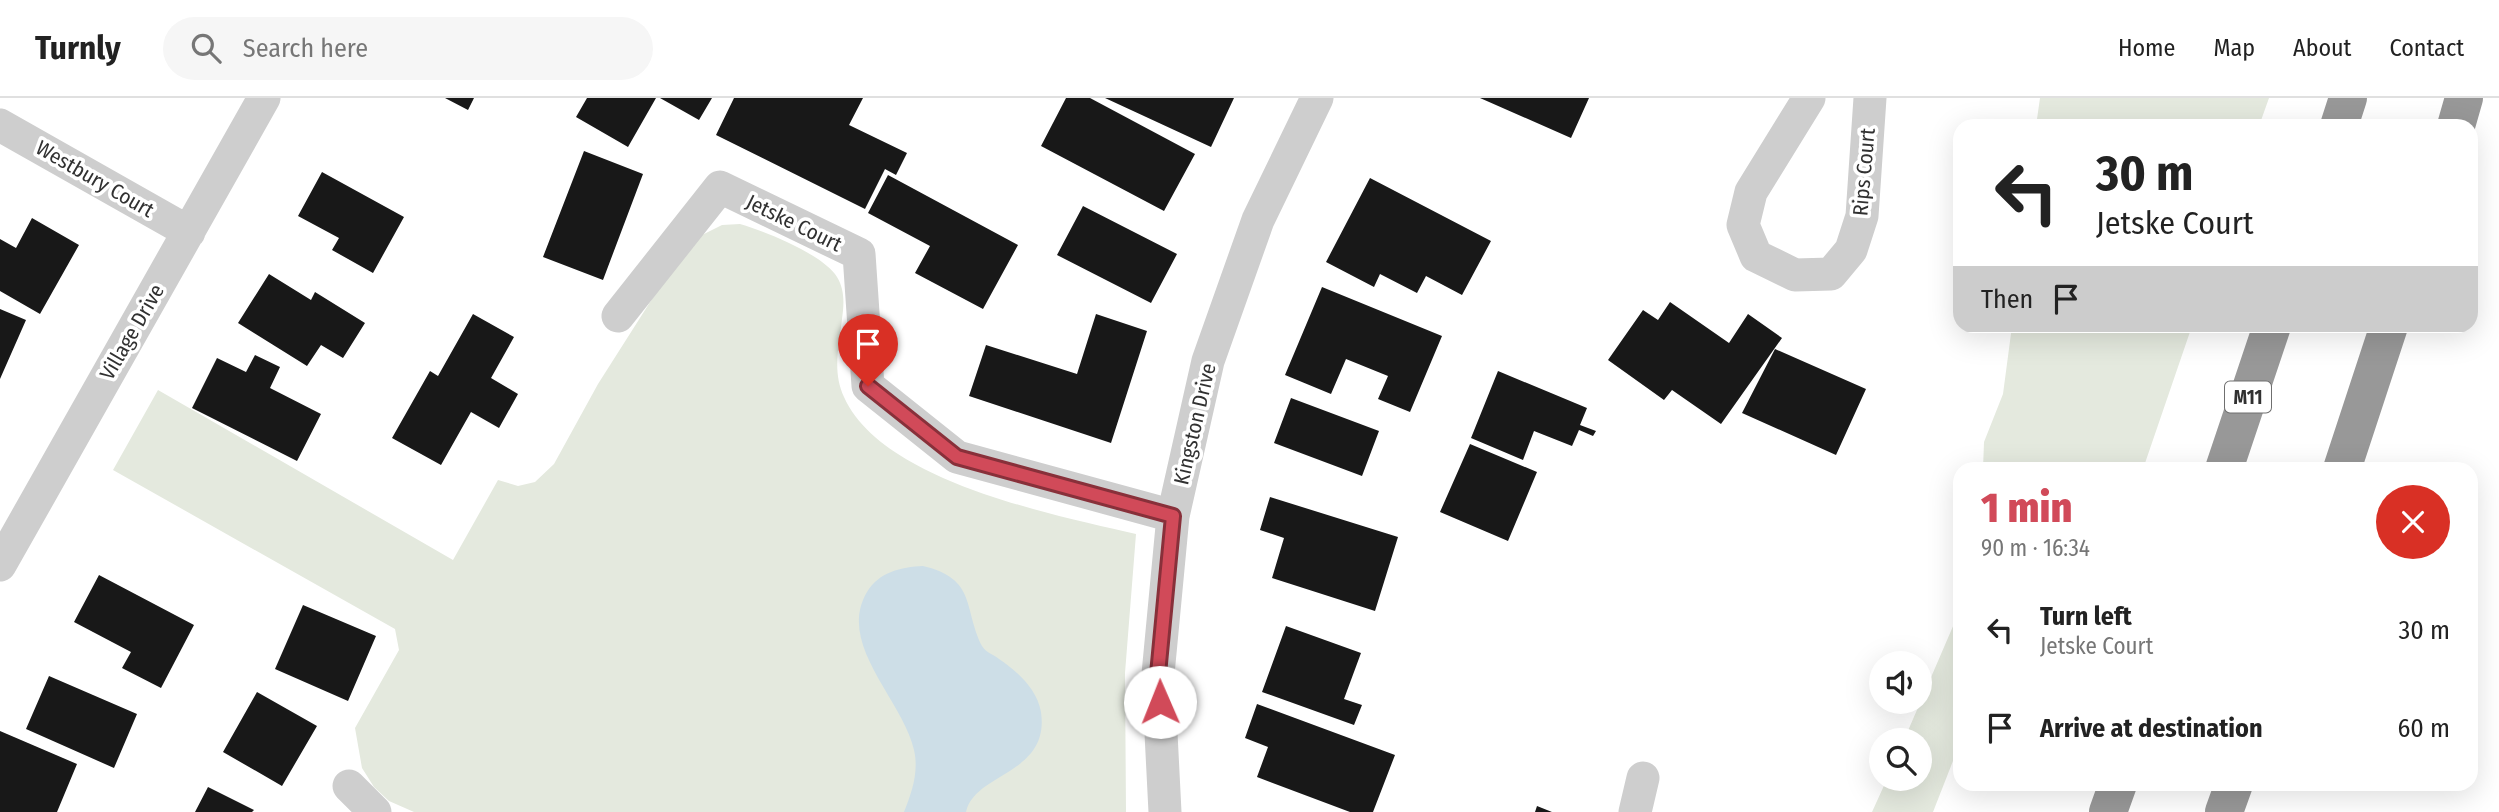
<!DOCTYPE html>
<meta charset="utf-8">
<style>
:root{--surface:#fff;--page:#f6f6f6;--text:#222;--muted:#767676;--line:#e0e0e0;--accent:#d14a59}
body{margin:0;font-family:"Fira Sans Condensed",sans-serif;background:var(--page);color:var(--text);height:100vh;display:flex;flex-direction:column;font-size:26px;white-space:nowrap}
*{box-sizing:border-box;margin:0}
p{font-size:23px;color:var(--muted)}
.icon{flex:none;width:38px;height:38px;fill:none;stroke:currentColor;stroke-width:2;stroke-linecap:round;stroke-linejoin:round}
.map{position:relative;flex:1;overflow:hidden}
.sheet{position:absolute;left:1953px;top:364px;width:525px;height:329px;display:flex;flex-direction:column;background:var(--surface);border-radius:21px;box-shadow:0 7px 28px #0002}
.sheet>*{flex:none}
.hud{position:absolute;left:1953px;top:21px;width:525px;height:214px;border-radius:21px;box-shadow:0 7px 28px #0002;background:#fff;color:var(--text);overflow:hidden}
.buttons{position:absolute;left:1869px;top:553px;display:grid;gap:14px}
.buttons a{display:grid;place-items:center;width:63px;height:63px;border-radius:50%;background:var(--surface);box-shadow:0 7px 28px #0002;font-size:35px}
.pin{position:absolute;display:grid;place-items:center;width:60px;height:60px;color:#fff;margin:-72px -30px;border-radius:50% 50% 50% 0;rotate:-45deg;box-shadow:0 0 7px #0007}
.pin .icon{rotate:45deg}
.me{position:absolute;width:77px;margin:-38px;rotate:359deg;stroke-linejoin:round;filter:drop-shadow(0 0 5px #0008)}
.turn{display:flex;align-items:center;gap:24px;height:147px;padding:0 28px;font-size:32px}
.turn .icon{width:91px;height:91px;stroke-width:2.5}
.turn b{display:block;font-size:49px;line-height:60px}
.then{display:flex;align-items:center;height:66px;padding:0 28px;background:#0003;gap:14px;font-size:26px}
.round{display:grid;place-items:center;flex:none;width:74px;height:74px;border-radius:37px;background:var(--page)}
.headline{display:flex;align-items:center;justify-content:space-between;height:119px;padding:0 28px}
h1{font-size:42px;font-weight:800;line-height:52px;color:var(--accent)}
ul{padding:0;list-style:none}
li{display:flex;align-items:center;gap:21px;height:98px;padding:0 28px}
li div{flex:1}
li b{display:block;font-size:26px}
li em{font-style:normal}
header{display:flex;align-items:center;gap:42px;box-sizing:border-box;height:98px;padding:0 35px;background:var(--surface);border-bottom:2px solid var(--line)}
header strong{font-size:33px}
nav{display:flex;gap:38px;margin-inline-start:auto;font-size:24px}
.search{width:490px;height:63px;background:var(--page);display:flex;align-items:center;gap:18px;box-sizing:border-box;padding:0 24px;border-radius:38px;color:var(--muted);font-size:26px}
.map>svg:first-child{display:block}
</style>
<header>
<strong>Turnly</strong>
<div class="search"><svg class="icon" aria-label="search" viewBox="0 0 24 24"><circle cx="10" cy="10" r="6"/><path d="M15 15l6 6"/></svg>Search here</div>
<nav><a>Home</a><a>Map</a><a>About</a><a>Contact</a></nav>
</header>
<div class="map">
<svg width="2499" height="714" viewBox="0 0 2499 714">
<rect width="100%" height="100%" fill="#fff"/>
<!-- green -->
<path fill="#e4e9de" d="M2040,0H2269L2259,28H2036Z
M740,126C765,133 824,157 837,179C845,192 844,207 842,221C839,248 832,273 844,299C882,384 1055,417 1136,436L1125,575L1126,714H414L389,703L374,689L362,670L355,630L399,552L395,531L113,372L158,292L453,462L498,382L518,388L535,384L554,366L598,286L680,157L700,138L722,127Z
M2012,228H2192L2143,371H1983L1984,344L2003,296Z
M1960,512V645L1933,714H1872L1887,681H1920V642H1904Z"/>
<!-- water -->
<path fill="#cddee7" d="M923,468C977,481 963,510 982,548C986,555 993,556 999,561C1017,573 1037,591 1041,614C1050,677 975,674 966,714H904C912,694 919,674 914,652C903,602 836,546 867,494C879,474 901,469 923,468Z"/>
<!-- building -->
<path fill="#181818" d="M445,0H474L468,12Z
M587,0H656L628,49L576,19Z
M660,0H712L699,22Z
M734,0H863L849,27L907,55L896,77L885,71L865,111L716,37Z
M1066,0H1090L1195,56L1164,113L1041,48Z
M1105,0H1234L1211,49Z
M1480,0H1589L1571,40Z
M584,53L643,76L603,182L543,159Z
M322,74L404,119L373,175L332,152L339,140L298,118Z
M888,77L1018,147L983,211L915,175L930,148L868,115Z
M1370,80L1491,143L1462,197L1426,178L1417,195L1380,176L1374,189L1326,164Z
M1083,108L1177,156L1151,205L1057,157Z
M32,120L79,147L40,216L0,193V141L16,150Z
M269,176L311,202L315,194L365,225L343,260L321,247L307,268L238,225Z
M1322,189L1442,238L1410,314L1378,301L1388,278L1346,261L1331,296L1285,277Z
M1670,204L1729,245L1748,216L1782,240L1721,326L1672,292L1664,302L1608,262L1643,212L1658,222Z
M0,211L26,222L0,281Z
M473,216L514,239L491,280L518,296L499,330L471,314L441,367L392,340L430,273L438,278Z
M1096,216L1147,233L1111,345L969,298L986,247L1077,276Z
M1775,251L1866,291L1836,357L1742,315Z
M255,257L280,269L270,290L321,316L297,363L192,310L217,260L246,274Z
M1498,273L1587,310L1580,327L1596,333L1593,338L1579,332L1572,348L1534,333L1523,362L1471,340Z
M1291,300L1379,333L1362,378L1274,345Z
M1470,346L1537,374L1508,443L1440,414Z
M1270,399L1398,439L1375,513L1272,480L1284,440L1260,432Z
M99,477L194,527L161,590L122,570L131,554L74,524Z
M303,507L376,538L348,603L275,571Z
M1286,528L1361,555L1344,601L1362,607L1354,627L1262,594Z
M49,578L137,616L114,670L26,631Z
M257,594L317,628L282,688L223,654Z
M1257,606L1395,657L1373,714H1350L1257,679L1268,649L1245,640Z
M0,633L77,666L57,714H0Z
M208,689L254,712L252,714H195Z
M1537,708L1552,714H1535Z"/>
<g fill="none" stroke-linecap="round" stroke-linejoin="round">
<!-- street -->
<path stroke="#cecece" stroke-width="33" d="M1809,0L1751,94L1743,127L1756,158L1795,177L1831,176L1851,152L1862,118L1870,0
M0,27L189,134
M618,218L720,89L859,156L868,288L957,359L1173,418
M0,467L264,0
M349,688L375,714
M1165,714L1158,576L1173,418L1208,263L1258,122L1317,0
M1635,714L1643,680"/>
<!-- highway -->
<path stroke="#989898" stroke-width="38" d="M2339,28L2348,0
M2456,28L2464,0
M2224,371L2272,228
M2342,371L2389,228
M2108,714L2118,686
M2224,714L2234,686"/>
</g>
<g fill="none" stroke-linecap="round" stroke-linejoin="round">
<defs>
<path id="route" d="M868,288L957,359L1173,418L1158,576L1160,604"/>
</defs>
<!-- route casing -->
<use href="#route" stroke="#88303a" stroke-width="18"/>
<!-- route -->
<use href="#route" stroke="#d14a59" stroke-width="12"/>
</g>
<g text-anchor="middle" stroke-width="7" stroke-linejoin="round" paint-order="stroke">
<!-- shield labels -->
<rect fill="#fff" stroke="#6f6f6f" stroke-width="2" x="2225" y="283.5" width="46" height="31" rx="5"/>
<g font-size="19" font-weight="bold" fill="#313131">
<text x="2248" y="306">M11</text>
</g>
<!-- street labels -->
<g font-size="21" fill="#313131" stroke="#fff">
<text transform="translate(1864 74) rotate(-85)" y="7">Rips Court</text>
<text transform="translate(95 81) rotate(30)" y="7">Westbury Court</text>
<text transform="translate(794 125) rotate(26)" y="7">Jetske Court</text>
<text transform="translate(132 234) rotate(-60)" y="7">Village Drive</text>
<text transform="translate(1195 326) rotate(-77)" y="7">Kingston Drive</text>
</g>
</g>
</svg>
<div class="buttons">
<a><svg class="icon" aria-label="sound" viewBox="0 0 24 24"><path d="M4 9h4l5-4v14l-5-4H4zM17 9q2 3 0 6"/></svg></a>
<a><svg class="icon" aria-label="search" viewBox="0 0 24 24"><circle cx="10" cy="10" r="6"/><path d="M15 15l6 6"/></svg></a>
</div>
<div class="pin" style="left:868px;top:288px;background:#d93025"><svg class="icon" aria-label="arrive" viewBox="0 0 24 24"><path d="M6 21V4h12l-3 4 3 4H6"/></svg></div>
<svg class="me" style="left:1160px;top:604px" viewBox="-20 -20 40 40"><circle r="19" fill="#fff"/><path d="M0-13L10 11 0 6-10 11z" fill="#d14a59"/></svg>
<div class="hud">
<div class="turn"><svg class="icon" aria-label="left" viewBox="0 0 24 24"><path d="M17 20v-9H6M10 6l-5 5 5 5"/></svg><div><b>30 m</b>Jetske Court</div></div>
<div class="then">Then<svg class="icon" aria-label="arrive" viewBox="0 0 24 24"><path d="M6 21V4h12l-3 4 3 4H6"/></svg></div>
</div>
<section class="sheet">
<div class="headline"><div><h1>1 min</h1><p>90 m · 16:34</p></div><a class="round" style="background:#d93025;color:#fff"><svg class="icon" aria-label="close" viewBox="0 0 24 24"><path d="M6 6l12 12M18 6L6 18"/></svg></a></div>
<ul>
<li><svg class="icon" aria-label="left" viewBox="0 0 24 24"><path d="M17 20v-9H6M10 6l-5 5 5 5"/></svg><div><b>Turn left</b><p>Jetske Court</p></div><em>30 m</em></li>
<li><svg class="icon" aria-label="arrive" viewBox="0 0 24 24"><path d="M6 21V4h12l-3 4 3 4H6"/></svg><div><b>Arrive at destination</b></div><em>60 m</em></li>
</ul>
</section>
</div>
